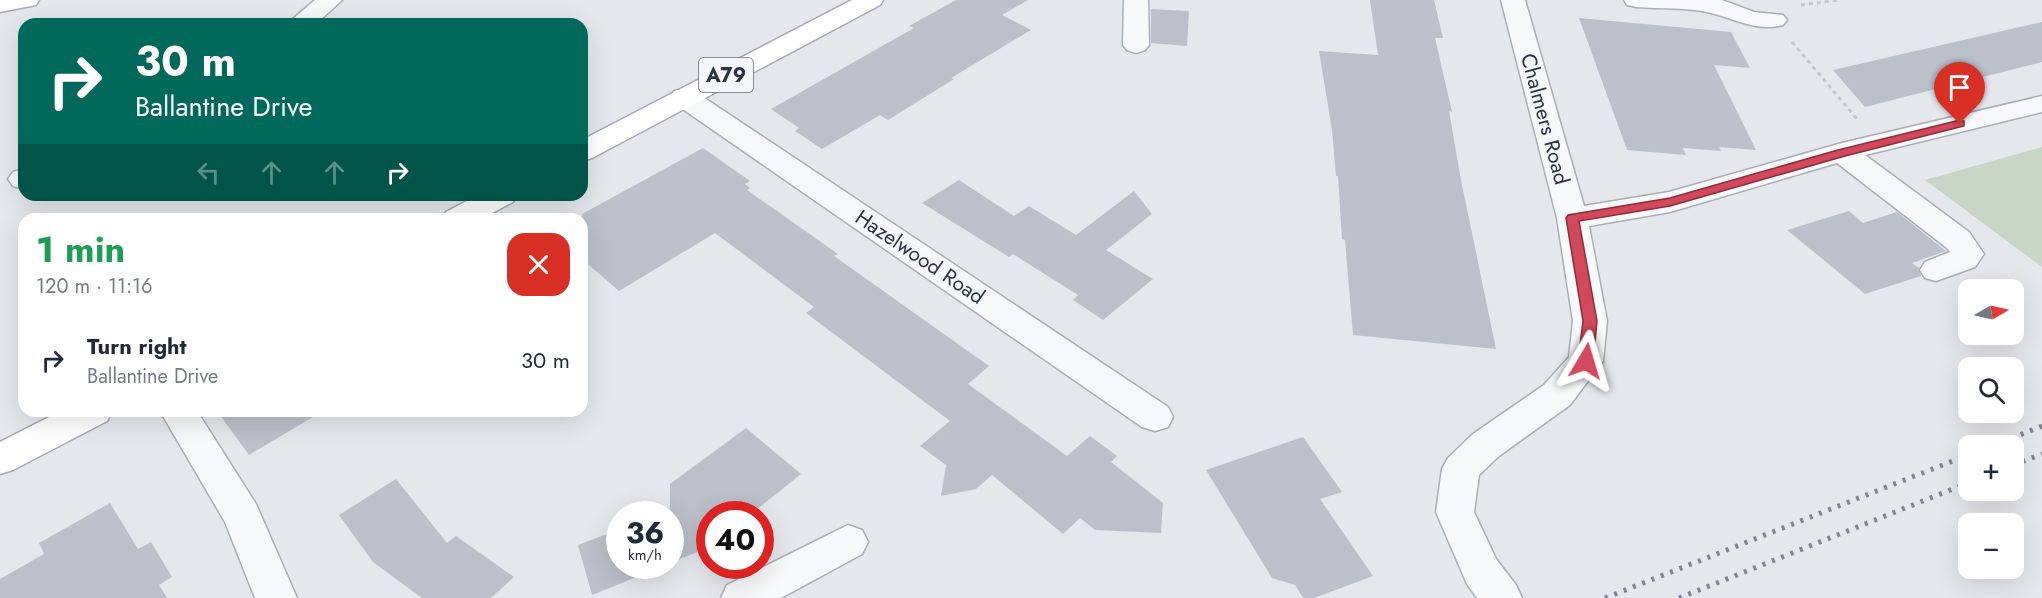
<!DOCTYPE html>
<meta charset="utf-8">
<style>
:root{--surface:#fff;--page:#f6f6f7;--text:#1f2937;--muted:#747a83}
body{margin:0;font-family:Jost,sans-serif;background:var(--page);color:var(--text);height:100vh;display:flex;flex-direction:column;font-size:22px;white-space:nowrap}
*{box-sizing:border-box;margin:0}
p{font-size:20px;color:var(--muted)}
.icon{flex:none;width:33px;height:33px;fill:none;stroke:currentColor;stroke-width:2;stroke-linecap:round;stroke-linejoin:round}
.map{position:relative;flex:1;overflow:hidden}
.panel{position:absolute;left:18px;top:213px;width:570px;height:204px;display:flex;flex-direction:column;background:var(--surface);border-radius:18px;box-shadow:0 6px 24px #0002}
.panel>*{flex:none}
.guide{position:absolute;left:18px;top:18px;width:570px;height:183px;border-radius:18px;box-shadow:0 6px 24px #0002;background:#00695c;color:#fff;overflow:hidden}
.needle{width:39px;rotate:81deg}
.tools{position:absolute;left:1958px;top:279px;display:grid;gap:12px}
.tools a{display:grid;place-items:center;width:66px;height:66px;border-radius:12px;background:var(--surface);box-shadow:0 6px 24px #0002;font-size:30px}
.speed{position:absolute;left:606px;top:501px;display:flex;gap:12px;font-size:30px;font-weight:700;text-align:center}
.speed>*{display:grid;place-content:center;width:78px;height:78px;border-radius:50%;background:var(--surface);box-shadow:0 6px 24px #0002;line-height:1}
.speed small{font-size:15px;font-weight:400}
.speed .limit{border:9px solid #d22;background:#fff;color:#111}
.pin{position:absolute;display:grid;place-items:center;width:51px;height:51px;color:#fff;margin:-62px -26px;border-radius:50% 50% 50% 0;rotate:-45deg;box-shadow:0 0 6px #0007}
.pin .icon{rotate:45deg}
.me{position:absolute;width:66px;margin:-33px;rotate:7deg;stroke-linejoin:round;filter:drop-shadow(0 0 4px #0008)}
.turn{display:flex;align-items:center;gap:21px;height:126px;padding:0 18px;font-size:27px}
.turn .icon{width:78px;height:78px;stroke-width:2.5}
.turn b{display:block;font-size:42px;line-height:51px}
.lanes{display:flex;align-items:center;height:57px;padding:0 18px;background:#0003;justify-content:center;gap:30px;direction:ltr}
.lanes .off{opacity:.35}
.round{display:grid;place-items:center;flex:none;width:63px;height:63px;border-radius:18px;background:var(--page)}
.headline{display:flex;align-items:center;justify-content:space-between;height:102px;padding:0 18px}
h1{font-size:36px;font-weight:700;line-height:45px;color:#1e9e55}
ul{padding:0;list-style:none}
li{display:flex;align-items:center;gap:18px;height:90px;padding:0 18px}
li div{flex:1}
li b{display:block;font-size:22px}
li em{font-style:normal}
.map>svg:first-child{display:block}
</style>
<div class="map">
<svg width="2042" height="598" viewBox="0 0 2042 598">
<rect width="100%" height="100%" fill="#e4e7ec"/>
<!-- green -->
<path fill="#c9d6c5" d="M2042,147V267L1925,180Z"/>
<!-- building -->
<path fill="#bbc0ca" d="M956,0H1028L1002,15L1031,30L951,78L954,79L888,120L880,115L822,149L795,131L799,128L771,109L914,28L909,26Z
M1370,0H1434L1443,38H1435L1452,112L1449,111L1461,180L1496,349L1353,335L1345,240L1342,239L1338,176H1336L1332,130L1319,51L1378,55Z
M1151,9L1189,11L1187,46L1151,43Z
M1579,18L1731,32L1750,68L1714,65L1756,150L1719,147L1721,151L1683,148L1686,155L1627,150Z
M2042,22V62L1865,107L1833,70Z
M703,148L750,181L745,184L750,188L747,190L838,254L834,256L989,366L968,384L1067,456L1090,436L1117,456L1111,462L1163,503L1161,533L1095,530L1080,518L1063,534L992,475L976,489L941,496L946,465L920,446L950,421L806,313L814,307L715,233L619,291L582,259V214Z
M959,180L1014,216L1029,206L1076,235L1134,191L1152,214L1106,250L1153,279L1103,320L1073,300L1078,295L1013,254L1009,257L922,203Z
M1849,211L1863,223L1897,212L1946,251L1912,263L1919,268L1921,276L1865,294L1787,230Z
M217,411H323L249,455Z
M746,428L801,474L751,514H710V547L670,563V514H656L670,509V484Z
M1303,437L1342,492L1320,499L1373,576L1314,598H1303L1295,585L1272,578L1206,470Z
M396,479L447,543L456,536L514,577L491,598H422L373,562L339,515Z
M110,503L138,549L151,542L172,577L159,585L167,598H0V579L44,554L39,543Z
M620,529V566H664L592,595L578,545Z"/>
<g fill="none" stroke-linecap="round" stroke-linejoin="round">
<defs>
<path id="minor" d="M315,0H342L316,24H287Z
M1124,0H1148L1149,45L1145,50L1136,53L1127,50L1123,45Z
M1501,0H1525L1584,206L1669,192L1842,143L2042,96V112L1865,155L1969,232L1984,254L1975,267L1936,281L1925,278L1920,270L1925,262L1950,252L1947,248L1837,163L1670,212L1589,226L1607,321L1603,361L1570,405L1499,456L1479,475L1474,512L1496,559L1516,585L1522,598H1477L1467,584L1436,512L1442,469L1448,458L1473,434L1544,385L1569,357L1573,321L1557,218Z
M1624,0H1722L1754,12L1783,15L1787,20L1783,25C1756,32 1736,19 1711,13C1688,7 1660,9 1636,7L1627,5Z
M684,89L694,91L1168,407L1173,417L1168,427L1155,431L1142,427L674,103L670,97L674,91Z
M24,169V189L13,186L8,179L13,172Z
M160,411H197L256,504L297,598H255L225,522Z
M848,525L862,530L868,542L862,554L781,598H721L727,585Z"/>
<path id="major" d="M0,0H39L36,5L0,12Z
M852,0H883L880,5L592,158L582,161V140Z
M478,195H517L513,202L481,219H442L446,212Z
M61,411H112L107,421L13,470L0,474V442Z"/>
</defs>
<!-- minor casing -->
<use href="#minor" stroke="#a9aeb7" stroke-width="3"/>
<!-- major casing -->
<use href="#major" stroke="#a3abb8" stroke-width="3"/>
<!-- path -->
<path stroke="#c2c5cb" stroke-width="3" stroke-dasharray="4 4" stroke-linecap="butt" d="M1801,5L1839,0
M1792,42L1857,119"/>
<!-- minor -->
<use href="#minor" fill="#f7f8fa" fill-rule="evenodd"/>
<!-- major -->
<use href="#major" fill="#fff" fill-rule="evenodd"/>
<!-- rail -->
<path stroke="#7d8696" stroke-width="5" stroke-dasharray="3 7" stroke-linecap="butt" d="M1993,446L2042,426
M2013,465L2042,454
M1605,598L1968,455
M1679,598L1968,483"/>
</g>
<!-- route -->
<path fill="#d1495b" stroke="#882f3b" stroke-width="1.5" d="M1960,120L1964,121V126L1845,156L1670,206L1579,221L1597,321L1593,361L1586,366L1580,364L1578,361L1583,321L1566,218L1568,215L1670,198L1838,150Z"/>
<g text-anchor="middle" stroke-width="4.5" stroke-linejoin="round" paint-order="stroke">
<!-- shield labels -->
<rect fill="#f4f6f9" stroke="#676e7b" stroke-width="1.5" x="699" y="58" width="54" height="34" rx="4.5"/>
<g font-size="20" font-weight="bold" fill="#2b3445">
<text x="726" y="82">A79</text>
</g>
<!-- street labels -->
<g font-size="21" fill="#2b3445" stroke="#f4f6f9">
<text transform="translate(1545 119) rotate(75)" y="7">Chalmers Road</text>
<text transform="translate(920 257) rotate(34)" y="7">Hazelwood Road</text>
</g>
</g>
</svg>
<div class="tools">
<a><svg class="needle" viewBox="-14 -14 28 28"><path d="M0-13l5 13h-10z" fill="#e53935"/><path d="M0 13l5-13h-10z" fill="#747a83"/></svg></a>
<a><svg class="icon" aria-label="search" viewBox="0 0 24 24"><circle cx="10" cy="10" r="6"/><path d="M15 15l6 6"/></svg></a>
<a>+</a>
<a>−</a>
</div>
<div class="speed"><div>36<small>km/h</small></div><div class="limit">40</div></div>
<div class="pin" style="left:1960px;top:124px;background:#d93025"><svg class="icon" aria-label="arrive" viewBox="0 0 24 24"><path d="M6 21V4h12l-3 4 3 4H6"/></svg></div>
<svg class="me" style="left:1586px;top:361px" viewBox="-20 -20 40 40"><path d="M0-17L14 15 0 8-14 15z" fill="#d1495b" stroke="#fff" stroke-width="4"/></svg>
<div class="guide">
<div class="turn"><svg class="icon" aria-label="right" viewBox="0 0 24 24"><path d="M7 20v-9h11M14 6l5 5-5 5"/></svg><div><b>30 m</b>Ballantine Drive</div></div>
<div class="lanes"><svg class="icon off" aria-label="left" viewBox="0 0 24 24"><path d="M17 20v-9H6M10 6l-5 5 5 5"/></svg><svg class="icon off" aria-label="ahead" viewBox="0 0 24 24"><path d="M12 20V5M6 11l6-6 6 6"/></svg><svg class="icon off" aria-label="ahead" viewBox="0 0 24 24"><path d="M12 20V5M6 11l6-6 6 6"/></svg><svg class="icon" aria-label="right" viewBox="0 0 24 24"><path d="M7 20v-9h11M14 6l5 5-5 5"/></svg></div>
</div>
<section class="panel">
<div class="headline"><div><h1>1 min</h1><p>120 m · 11:16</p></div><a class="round" style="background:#d93025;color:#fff"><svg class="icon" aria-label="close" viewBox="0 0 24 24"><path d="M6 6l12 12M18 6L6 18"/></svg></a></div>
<ul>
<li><svg class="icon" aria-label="right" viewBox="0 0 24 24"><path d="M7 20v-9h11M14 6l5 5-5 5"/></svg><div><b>Turn right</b><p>Ballantine Drive</p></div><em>30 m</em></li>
</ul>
</section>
</div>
